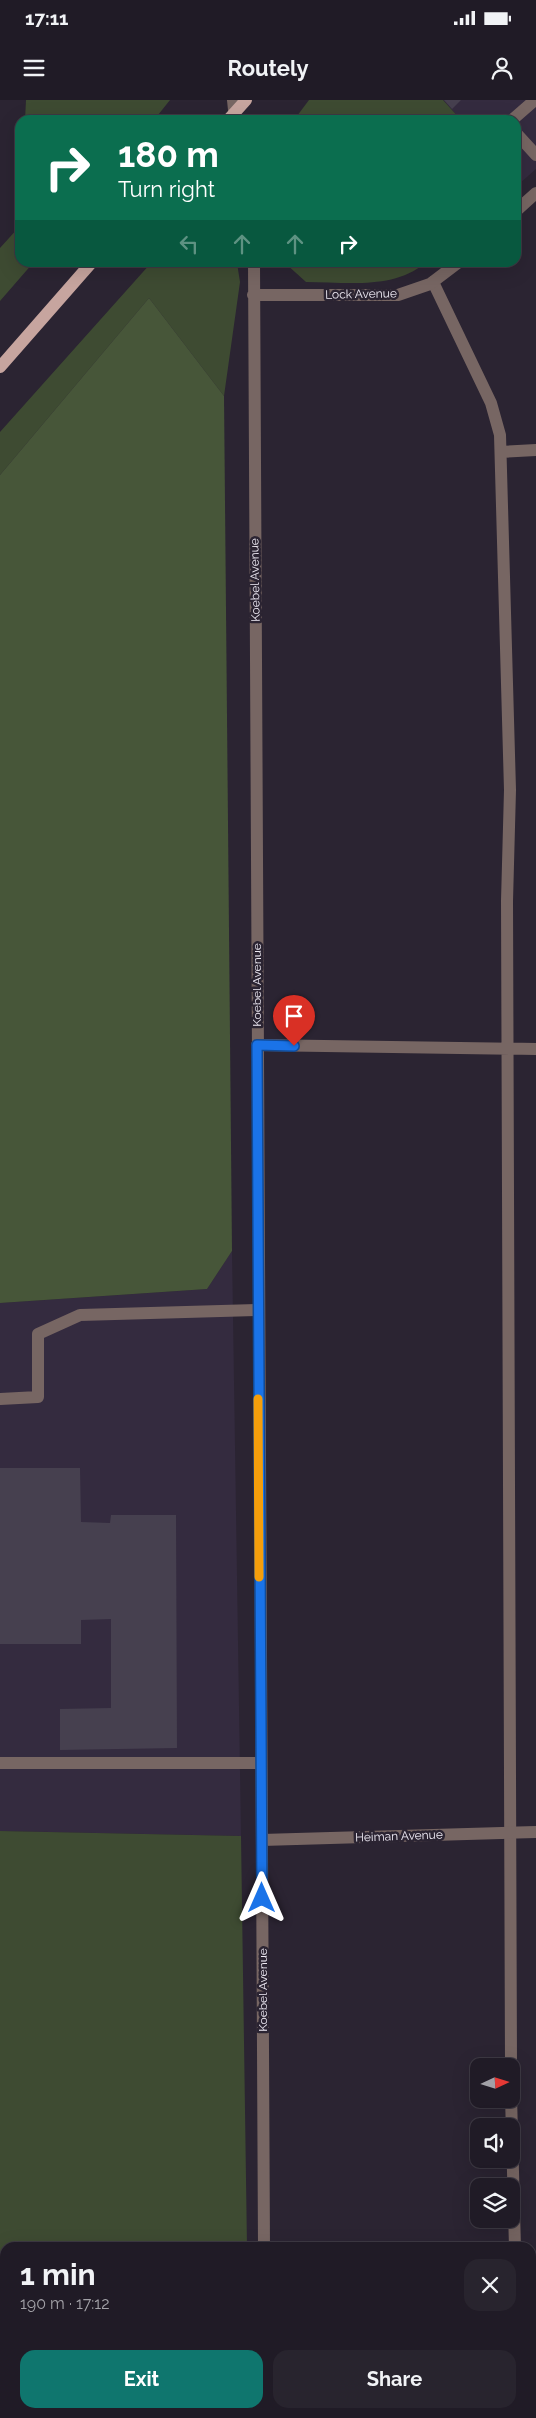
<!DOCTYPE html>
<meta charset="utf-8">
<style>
:root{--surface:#201b26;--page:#28242e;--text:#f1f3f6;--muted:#a2a1a7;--line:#3d3943;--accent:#0f766e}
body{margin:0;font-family:Raleway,sans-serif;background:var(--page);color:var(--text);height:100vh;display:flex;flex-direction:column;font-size:19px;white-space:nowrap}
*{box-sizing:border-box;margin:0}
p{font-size:16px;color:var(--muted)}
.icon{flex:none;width:28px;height:28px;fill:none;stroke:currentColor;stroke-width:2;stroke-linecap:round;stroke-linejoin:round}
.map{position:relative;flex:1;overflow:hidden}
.side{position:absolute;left:0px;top:2142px;width:536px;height:176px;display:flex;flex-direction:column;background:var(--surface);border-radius:15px 15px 0 0;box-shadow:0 5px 20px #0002,0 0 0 1px var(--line)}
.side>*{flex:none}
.guide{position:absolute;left:15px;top:15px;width:506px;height:152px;border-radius:15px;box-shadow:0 5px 20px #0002,0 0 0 1px var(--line);background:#0b6e4f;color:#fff;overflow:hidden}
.needle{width:32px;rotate:86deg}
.fabs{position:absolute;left:470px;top:1958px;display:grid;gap:10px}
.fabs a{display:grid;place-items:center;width:50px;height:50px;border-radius:10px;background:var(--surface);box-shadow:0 5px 20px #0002,0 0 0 1px var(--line);font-size:25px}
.pin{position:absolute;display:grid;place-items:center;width:42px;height:42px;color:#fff;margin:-51px -21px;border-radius:50% 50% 50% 0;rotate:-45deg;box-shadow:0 0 5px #0007}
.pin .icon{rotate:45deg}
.me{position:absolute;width:55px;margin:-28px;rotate:0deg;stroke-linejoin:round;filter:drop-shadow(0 0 4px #0008)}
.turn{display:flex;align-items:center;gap:18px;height:105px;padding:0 20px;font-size:22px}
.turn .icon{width:65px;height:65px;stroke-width:2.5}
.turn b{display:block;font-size:35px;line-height:42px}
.lanes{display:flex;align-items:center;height:48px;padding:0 20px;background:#0003;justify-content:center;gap:25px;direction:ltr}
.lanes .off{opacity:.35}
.round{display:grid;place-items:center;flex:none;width:52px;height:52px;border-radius:15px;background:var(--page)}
.overview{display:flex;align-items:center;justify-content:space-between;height:85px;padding:0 20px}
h1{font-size:30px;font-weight:700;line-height:38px}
.primary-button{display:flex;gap:10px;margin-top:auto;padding:10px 20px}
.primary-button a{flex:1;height:58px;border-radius:15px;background:var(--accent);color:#fff;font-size:20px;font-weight:700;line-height:58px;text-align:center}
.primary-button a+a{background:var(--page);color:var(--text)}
.status{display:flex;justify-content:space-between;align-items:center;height:35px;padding:0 25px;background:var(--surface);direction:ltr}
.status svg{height:14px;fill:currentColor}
header{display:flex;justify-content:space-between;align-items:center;height:65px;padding:0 20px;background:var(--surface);font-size:22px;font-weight:700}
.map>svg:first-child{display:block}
</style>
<div class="status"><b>17:11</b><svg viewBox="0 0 49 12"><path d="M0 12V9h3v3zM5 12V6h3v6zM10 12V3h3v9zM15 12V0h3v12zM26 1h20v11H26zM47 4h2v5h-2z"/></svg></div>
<header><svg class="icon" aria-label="menu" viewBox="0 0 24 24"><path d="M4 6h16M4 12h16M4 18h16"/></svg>Routely<svg class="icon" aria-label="person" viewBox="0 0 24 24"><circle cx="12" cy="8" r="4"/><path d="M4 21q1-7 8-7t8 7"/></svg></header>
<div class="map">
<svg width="536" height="2318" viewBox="0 0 536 2318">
<rect width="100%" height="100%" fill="#2b2432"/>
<!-- built -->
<path fill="#342b3f" d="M443,0H536V69L519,84L516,82V20H461Z
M232,1151L241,1736L0,1731V1203L207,1189Z"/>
<!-- green -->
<path fill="#3e4b32" d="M26,0H170L154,20H25Z
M309,0H443L461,20H294Z
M20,107V162L33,163L0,201V148L19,127Z
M151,163H237L240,182L224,296L149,198L0,375V332Z
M285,163H425C393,190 346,182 306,182Z
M0,1731L241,1736L247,2147L5,2148V2236H0Z"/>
<!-- forest -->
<path fill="#475639" d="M149,198L224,296L232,1151L207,1189L0,1203V375Z"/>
<!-- building -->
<path fill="#46404f" d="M444,0H461L452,9Z
M0,1368H80L81,1422L110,1423L111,1415H176L177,1648L60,1650V1609L111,1608V1519L81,1520V1544H0Z"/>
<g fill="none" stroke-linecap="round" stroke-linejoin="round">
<!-- service -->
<path stroke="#776663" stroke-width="12" d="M512,20L535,0
M516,33L536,55
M433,182L491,303L500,335L510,690L507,801L511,1966
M501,352L536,350
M257,945L536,949
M0,1299L38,1297V1234L80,1215L258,1210
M0,1663H261
M511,1996L515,2148"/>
<!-- minor -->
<path stroke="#776663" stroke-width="12" d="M233,0L235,20
M516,111L536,93
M254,162L264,2148
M253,195H398L430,184L459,162
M262,1740L536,1732
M0,2255H5
M531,2257H536
M264,2314V2318"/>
<!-- primary -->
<path stroke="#c7a59f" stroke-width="12" d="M228,20L246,0
M0,267L92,162"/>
</g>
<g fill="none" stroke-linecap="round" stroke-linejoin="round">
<defs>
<path id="route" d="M262,1798L257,945L294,946"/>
</defs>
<!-- route casing -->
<use href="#route" stroke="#114b97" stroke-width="12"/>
<!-- route -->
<use href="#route" stroke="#1a73e8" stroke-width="9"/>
<!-- slow -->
<path stroke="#f59e0b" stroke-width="9" d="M258,1299L259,1477"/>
</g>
<g text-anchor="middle" stroke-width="5" stroke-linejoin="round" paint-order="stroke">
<!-- street labels -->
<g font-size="12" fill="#efebf5" stroke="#2b2432">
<text transform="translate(361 194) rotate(-1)" y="4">Lock Avenue</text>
<text transform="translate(255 480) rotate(-91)" y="4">Koebel Avenue</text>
<text transform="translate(257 885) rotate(-90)" y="4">Koebel Avenue</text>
<text transform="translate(399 1736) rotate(-2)" y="4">Heiman Avenue</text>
<text transform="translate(263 1890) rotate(-90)" y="4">Koebel Avenue</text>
</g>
</g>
</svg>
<div class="fabs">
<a><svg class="needle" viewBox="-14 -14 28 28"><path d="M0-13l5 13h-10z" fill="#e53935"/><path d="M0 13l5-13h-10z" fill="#a2a1a7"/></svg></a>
<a><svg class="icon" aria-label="sound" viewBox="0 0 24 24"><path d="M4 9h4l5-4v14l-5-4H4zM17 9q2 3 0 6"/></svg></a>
<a><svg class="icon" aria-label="layers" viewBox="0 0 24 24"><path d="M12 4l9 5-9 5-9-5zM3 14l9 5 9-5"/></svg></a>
</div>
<div class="pin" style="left:294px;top:946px;background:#d93025"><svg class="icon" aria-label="arrive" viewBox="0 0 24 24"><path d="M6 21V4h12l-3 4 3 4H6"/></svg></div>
<svg class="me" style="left:262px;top:1798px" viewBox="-20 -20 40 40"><path d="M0-17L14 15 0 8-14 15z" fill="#1a73e8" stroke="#fff" stroke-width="4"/></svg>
<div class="guide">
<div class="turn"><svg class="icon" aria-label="right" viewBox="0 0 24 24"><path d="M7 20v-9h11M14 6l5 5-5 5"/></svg><div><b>180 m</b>Turn right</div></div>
<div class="lanes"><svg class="icon off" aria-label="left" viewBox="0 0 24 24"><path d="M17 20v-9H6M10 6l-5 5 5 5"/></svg><svg class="icon off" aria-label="ahead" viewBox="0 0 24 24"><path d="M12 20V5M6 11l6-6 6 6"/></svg><svg class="icon off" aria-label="ahead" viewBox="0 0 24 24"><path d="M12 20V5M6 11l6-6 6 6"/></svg><svg class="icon" aria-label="right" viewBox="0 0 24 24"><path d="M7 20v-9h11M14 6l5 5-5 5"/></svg></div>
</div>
<section class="side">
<div class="overview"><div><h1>1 min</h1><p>190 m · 17:12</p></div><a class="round"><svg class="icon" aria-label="close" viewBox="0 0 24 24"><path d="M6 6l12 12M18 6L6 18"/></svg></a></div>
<div class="primary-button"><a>Exit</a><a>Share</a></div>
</section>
</div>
